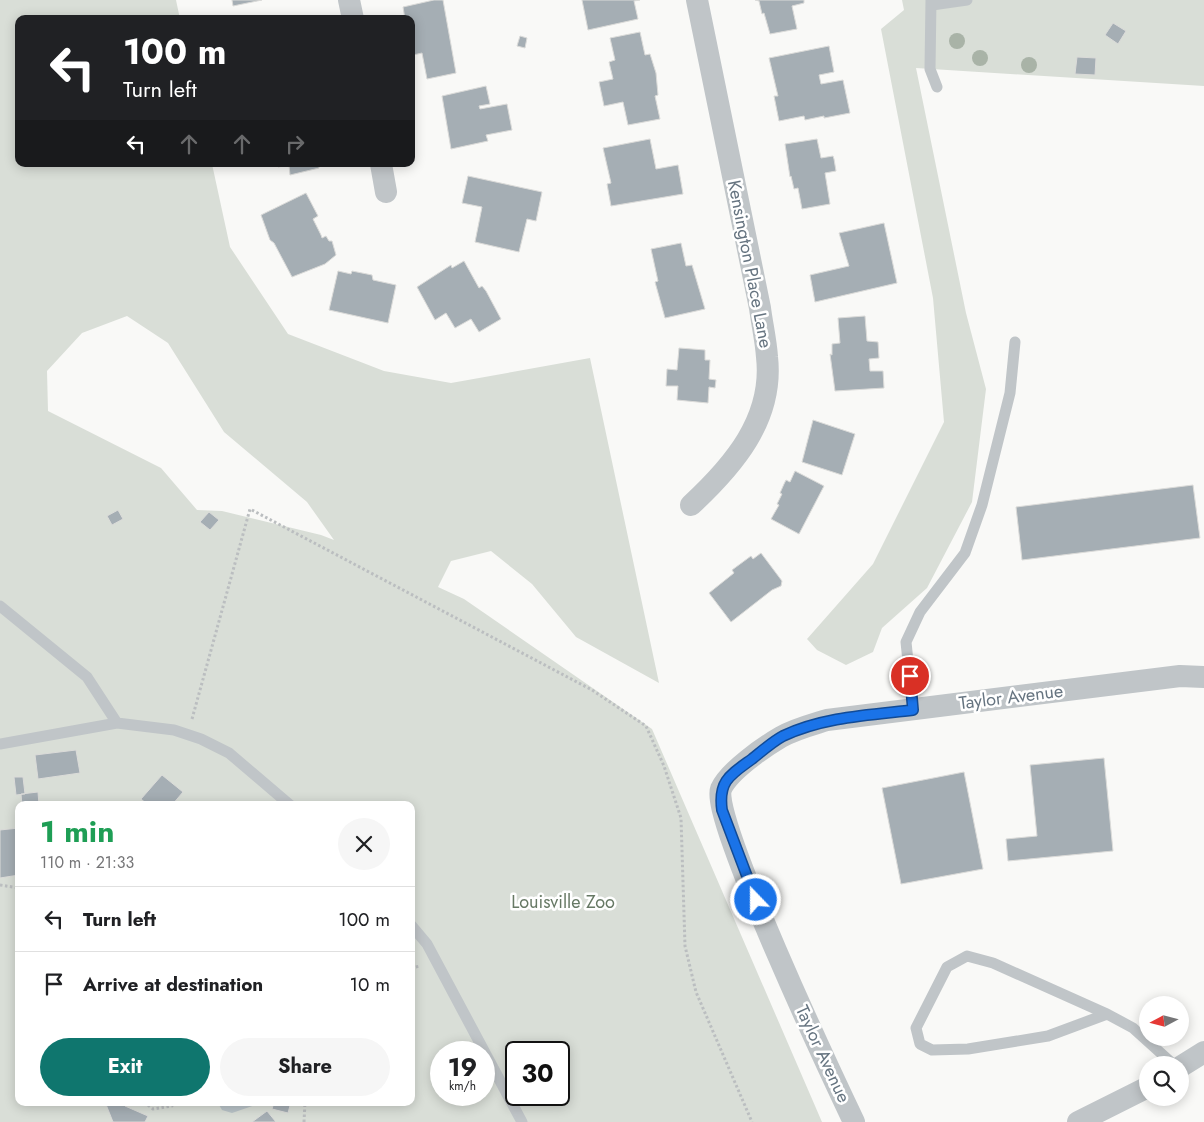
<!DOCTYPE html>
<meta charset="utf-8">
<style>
:root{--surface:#fff;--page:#f6f6f6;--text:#202124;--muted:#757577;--line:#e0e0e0;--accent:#0f766e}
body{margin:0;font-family:Jost,sans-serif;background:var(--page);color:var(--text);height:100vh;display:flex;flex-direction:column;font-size:19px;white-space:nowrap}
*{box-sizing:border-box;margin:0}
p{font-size:16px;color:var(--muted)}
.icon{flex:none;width:28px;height:28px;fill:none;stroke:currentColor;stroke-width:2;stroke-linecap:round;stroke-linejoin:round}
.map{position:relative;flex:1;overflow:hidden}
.side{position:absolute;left:15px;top:801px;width:400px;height:305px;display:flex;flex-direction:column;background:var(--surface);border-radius:10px;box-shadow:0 2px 12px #0003}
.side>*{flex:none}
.top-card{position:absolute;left:15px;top:15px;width:400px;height:152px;border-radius:10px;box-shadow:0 2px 12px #0003;background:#202124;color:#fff;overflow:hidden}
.needle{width:32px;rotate:263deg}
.buttons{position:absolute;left:1139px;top:996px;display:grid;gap:10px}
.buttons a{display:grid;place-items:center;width:50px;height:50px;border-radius:50%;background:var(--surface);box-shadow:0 2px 12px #0003;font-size:25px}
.speed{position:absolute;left:430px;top:1041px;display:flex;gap:10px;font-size:25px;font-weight:700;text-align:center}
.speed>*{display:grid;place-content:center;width:65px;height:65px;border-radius:50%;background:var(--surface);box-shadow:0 2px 12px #0003;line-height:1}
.speed small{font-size:12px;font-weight:400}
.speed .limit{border:2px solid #111;border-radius:8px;background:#fff;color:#111}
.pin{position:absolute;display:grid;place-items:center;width:42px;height:42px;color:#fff;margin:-21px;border:2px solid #fff;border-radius:50%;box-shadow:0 1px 5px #0007}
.me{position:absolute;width:55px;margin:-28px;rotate:338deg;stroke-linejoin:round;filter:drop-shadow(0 0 4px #0008)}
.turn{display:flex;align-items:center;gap:18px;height:105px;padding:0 25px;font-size:22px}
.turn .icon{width:65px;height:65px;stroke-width:2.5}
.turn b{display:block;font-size:35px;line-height:42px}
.lanes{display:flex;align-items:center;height:48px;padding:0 25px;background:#0003;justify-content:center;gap:25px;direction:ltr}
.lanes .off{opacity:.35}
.round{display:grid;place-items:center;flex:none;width:52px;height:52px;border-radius:26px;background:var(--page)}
.overview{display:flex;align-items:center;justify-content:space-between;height:85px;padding:0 25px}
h1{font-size:30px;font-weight:700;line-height:38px;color:#1e9e55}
.cta{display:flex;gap:10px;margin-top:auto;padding:10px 25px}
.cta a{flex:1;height:58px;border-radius:30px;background:var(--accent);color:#fff;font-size:20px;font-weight:700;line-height:58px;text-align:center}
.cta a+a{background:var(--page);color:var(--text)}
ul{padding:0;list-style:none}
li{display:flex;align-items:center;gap:15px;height:65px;padding:0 25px;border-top:1px solid var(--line)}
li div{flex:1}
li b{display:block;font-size:19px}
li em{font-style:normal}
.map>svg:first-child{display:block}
</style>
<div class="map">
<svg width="1204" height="1122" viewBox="0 0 1204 1122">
<rect width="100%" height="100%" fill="#f9f9f7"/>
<!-- green -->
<path fill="#d9ded7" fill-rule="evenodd" d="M0,0H176L180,19H19V164H212L230,247L288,334L384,371L451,383L590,358L659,683L576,637L532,584L491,551L451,561L438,587L464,599L652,729L822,1122H0ZM127,316L168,343L224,432L307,502L334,540L321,535L222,511L197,510L161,468L48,411L47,371L82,333ZM19,805H411V1102H19ZM441,1052H484V1095H441ZM516,1052H559V1095H516Z
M902,0H1204V86L916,68L966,313L986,389L972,502L927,588L882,628L873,652L846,665L817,650L807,639L873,564L944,422L933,298L881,29L904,10Z"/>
<!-- water -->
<path fill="#b9c3c8" d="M218,1103H261L232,1113L222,1110Z"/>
<!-- building -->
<path fill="#a5aeb4" stroke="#dbdbd9" d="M232,0H262L233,6Z
M434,0H443L456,73L427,79L422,53L413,55L411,19H405L403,7Z
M582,0H640L634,1L638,19L588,30Z
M755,0H804V3L792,6L797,29L770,34L764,13L762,14L759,1Z
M1113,23L1126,31L1118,44L1105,35Z
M640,32L645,55L650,54L656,73L658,95L655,96L660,119L628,125L623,102L604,106L599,82L613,79L609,62L615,60L610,38Z
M520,36L527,38L525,48L517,46Z
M829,46L834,72L819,75L821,84L843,80L850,113L824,118V116L805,120L804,116L779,121L774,96H778L769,58Z
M1077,57L1096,58L1095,75L1075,74Z
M486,86L490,104L479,106L480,109L507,104L512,130L486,135L488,141L451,149L442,96Z
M650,139L656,169L678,165L683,194L611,206L607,184L611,183L603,148Z
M817,139L821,158L833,156L834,159L836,171L825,173L830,204L802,209L798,188L794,189L791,176L790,177L785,144Z
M277,164H319V168L290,175L289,165L278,167Z
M468,176L542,192L536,221L527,219L519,252L475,242L482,207L462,203Z
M306,193L318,216L313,219L321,235L322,238L326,236L329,241H332L336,255L325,264L292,277L274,243L270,240L261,215Z
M884,223L897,283L815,302L810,275L849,266L839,233Z
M681,243L686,266L692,265L705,309L665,318L655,282L658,281L651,249Z
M464,261L479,288L482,286L486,291L501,319L479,332L471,319L455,328L446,313L435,320L417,287L451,265L452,268Z
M338,271L351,274L352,271L372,275L373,280L396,285L388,323L329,310Z
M865,316L867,341L878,342L879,358L869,359L870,371H883L884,388L835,391L830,354L832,355V344L840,343L838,318Z
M679,348L705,350V360H710L709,379L716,380L715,388L709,387L708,403L677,400L678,386H666L667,369L677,370Z
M813,420L855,434L842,475L802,462Z
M795,471L824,486L799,534L771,519L779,505L777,504L782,494L780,493L784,484L786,480L790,482Z
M1193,485L1200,538L1022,560L1016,507Z
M118,510L123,519L112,525L107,516Z
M209,512L219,520L210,530L200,522Z
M761,553L782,581L781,586L772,590L731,622L709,593L734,573L732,570L751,556L753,559Z
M76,750L80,773L38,779L35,755Z
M1104,758L1113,851L1008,861L1006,839L1037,836L1030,765Z
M964,772L983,869L901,884L882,788Z
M162,775L183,792L172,805L164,803L162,805H148L141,799Z
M14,777H23L25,794L16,795Z
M38,792L39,805H22L21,794Z
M19,828V875L0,878V830Z
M105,1102H123L125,1106L148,1116L145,1122H113Z
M274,1102H291L288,1113L272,1109Z
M267,1111L276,1122H252Z"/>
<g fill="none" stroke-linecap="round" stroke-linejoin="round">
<!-- path -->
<path stroke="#bbbec0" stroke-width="3" stroke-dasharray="2.5 2.5" stroke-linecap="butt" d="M192,719L250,509L592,690L646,726L664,766L681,818L685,946L696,992L752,1122
M0,885L19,888
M411,968L420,966
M144,1102L153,1109L172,1106V1102
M304,1122L305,1102"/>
<!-- service -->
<path stroke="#c0c5c8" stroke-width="11" d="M931,0L930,69L937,87
M932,5L967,0
M0,606L87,677L117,723
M913,710L906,642L920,612L965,553L982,505L1010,393L1015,342
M0,744L117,723L174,730L201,739L229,753L290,805
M411,925L427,944L522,1122
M1107,1014L1048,1036L968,1049L932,1050L920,1044L916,1028L947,967L967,956L993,963L1107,1014L1133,1028L1174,1065"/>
<!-- minor -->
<path stroke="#c0c5c8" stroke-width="22" d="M349,0L353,19
M381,164L386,192
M691,505C733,466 774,419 767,357C766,341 762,324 760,308L697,0
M1180,1067L1204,1052
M854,1122C834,1080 710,817 721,789C729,771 764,747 781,737C795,729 811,725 827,720L1180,676L1204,677
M1078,1122L1148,1087"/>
</g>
<!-- trees -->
<g fill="#a9b3a7">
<circle cx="957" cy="41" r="8"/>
<circle cx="980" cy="58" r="8"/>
<circle cx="1029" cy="65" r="8"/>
</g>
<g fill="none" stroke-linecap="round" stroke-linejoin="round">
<defs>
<path id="route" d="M756,900L722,810C718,781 730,775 752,759C762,751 772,742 783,736C823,717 869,715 913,710L910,676"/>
</defs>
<!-- route casing -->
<use href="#route" stroke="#114b97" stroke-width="12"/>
<!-- route -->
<use href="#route" stroke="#1a73e8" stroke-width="9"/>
</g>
<g text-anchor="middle" stroke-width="5" stroke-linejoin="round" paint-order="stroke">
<!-- street labels -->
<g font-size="18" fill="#667480" stroke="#fff">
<text transform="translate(750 264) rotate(79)" y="6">Kensington Place Lane</text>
<text transform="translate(1011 697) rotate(-7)" y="6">Taylor Avenue</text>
<text transform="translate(823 1054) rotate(65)" y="6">Taylor Avenue</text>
</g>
<!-- park labels -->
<g font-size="18" fill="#677965" stroke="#fff">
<text x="563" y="908">Louisville Zoo</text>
</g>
</g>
</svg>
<div class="buttons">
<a><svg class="needle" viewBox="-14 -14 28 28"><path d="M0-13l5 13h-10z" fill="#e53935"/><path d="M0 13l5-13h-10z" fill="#757577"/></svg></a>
<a><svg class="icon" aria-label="search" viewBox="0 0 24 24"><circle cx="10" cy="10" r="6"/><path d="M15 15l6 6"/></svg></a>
</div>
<div class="speed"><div>19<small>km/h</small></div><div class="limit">30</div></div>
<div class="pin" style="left:910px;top:676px;background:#d93025"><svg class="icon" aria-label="arrive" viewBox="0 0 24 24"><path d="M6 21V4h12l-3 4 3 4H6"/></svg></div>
<svg class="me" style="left:756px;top:900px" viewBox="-20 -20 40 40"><circle r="17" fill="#1a73e8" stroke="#fff" stroke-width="3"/><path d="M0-11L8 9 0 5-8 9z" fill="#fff"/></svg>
<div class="top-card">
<div class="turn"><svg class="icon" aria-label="left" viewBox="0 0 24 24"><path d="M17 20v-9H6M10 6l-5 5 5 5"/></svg><div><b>100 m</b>Turn left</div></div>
<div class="lanes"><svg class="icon" aria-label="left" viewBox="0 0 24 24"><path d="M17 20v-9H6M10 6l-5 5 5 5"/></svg><svg class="icon off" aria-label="ahead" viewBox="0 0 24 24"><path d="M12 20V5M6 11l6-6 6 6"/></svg><svg class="icon off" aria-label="ahead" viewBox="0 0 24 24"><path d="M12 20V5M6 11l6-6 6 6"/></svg><svg class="icon off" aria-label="right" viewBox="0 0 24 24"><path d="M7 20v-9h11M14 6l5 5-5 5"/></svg></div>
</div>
<section class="side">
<div class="overview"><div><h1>1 min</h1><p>110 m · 21:33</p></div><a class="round"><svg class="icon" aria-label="close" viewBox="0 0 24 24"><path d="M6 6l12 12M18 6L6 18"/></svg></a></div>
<ul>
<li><svg class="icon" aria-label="left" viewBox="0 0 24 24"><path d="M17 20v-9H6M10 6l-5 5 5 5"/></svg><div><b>Turn left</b></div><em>100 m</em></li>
<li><svg class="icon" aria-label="arrive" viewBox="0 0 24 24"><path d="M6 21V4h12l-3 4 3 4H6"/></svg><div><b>Arrive at destination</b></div><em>10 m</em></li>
</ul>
<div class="cta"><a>Exit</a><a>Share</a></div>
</section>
</div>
